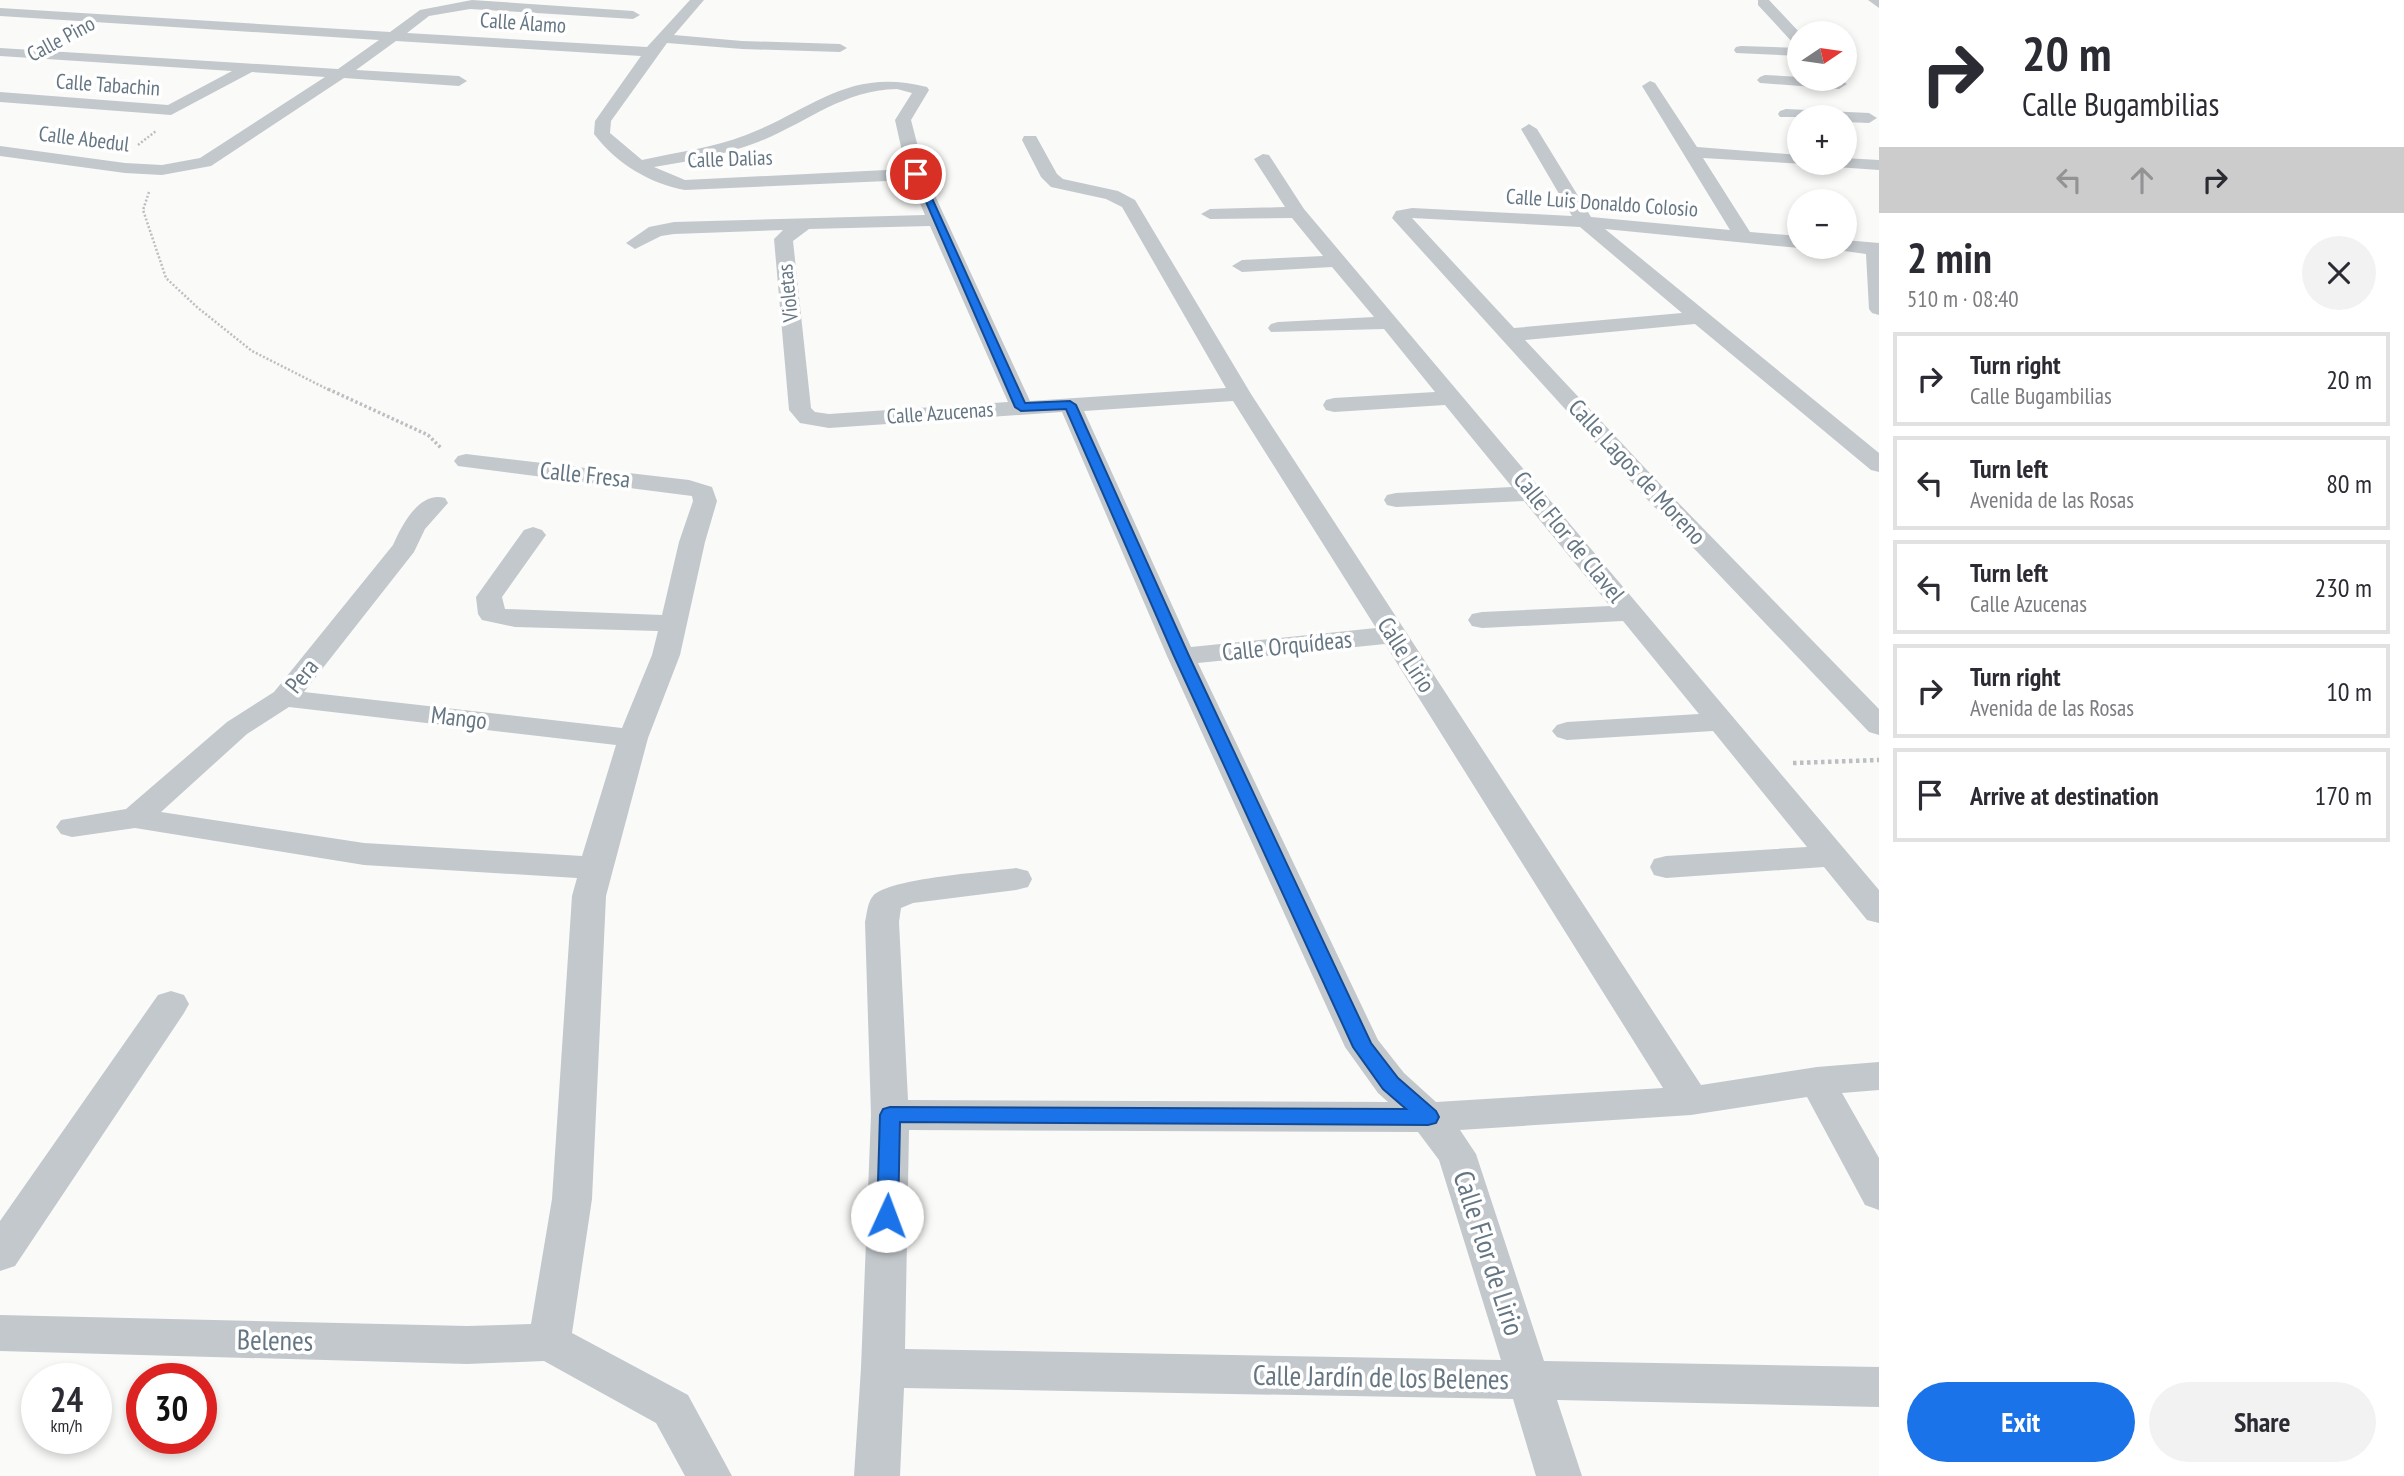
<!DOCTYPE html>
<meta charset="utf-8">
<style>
:root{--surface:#fff;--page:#f2f2f3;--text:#2b2b33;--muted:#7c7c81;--line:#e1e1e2;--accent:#1a73e8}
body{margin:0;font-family:"PT Sans Narrow",sans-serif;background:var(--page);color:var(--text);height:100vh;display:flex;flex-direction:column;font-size:26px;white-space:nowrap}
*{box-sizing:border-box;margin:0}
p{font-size:23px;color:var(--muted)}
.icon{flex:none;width:38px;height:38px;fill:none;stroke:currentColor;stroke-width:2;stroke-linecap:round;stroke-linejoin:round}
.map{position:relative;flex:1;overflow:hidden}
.side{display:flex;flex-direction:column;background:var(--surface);width:525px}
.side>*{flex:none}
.top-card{background:#fff;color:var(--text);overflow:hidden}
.needle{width:46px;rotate:77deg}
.fabs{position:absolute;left:1787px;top:21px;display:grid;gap:14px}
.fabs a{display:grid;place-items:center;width:70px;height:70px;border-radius:50%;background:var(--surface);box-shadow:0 4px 10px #0003;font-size:35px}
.speed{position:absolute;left:21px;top:1363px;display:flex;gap:14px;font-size:35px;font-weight:700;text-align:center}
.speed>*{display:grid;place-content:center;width:91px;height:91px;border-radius:50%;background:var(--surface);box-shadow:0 4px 10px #0003;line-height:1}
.speed small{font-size:18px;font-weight:400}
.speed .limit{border:10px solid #d22;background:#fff;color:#111}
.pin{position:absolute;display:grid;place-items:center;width:60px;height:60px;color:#fff;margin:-30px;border:4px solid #fff;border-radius:50%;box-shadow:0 2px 7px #0007}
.me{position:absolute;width:77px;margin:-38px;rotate:2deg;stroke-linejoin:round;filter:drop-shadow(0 0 5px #0008)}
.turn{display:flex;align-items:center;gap:24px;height:147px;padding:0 28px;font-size:32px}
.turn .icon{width:91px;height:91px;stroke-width:2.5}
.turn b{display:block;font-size:49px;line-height:60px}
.lanes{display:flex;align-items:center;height:66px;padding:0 28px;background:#0003;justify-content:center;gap:35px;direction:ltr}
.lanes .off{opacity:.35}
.round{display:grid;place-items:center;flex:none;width:74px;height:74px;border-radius:37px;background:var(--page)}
.headline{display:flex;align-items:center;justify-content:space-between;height:119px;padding:0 28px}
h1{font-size:42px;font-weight:800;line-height:52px}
.action{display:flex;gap:14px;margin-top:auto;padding:14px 28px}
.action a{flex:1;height:80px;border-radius:42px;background:var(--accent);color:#fff;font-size:28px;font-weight:800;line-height:80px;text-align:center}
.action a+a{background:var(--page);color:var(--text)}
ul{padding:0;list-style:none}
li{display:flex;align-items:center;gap:21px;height:94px;margin:0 14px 10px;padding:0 14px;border:4px solid var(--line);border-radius:0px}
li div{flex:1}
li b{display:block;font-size:26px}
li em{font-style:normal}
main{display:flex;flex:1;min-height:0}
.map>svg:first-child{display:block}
</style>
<main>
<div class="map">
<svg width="1879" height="1476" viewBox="0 0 1879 1476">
<rect width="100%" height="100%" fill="#fafaf8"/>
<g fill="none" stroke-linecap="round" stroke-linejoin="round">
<!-- path-far2 -->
<path stroke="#bbbfc2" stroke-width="2.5" stroke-dasharray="2 2" stroke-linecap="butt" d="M138,145L156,131
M149,192L143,210L166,278L198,308L252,351L331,391"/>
<!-- path-far1 -->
<path stroke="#bbbfc2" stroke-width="3.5" stroke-dasharray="2.5 2.5" stroke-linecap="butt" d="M328,389L428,435L441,448"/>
<!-- path -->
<path stroke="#bbbfc2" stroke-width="4.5" stroke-dasharray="3.5 3.5" stroke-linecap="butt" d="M1793,763L1879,760"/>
<!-- minor -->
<path fill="#c3c8cc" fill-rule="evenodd" d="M472,0L633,11L640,15L633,19L470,9L429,16L407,33L647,47L690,0H704L674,35L742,41L840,44L847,48L840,52L742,49L667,43L611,121L610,133L642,160C677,152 713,148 746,135C814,109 848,67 927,87L929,90L911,120L925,174L1030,401L1226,388L1122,207L1106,199L1051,187L1041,177L1022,140L1024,136H1036L1057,174L1063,179L1118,191L1135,200L1251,394L1701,1085L1817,1067L1879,1062V1090L1842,1093L1879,1158V1210L1865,1205L1807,1097L1691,1115L1460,1130L1476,1154L1544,1361L1879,1367V1407L1557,1400L1582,1476H1536L1513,1399L904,1388L900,1476H854L861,1368L871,1115L865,922C867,914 867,903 873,896C889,878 988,872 1016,868L1028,871L1032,879L1028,887L1016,890L913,903L901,908L899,922L908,1100L1388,1102L1378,1093L1345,1047L1167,656L1062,412L829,428L800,423L789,410L774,239L783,230L674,234L661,236L635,249L626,243L649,227L674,222L925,215L910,180L685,190C650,184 616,163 594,134L595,121L641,56L396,41L356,70L459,76L467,81L459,86L344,78L211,166L162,175L125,173L0,156V146L125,163L162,165L200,158L325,77L252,72L171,115L0,102V92L168,105L232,71L0,56V48L338,69L379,40L0,16V8L390,32L420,10ZM897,89L912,93L895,120L906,169L685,180L654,167C689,161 725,155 758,142C807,123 842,90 897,89ZM930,226L1008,402L829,414L815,412L811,408L793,241L809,229ZM1233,401L1376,628L1191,647L1084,411ZM1385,644L1663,1088L1436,1102L1404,1073L1378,1040L1198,663ZM909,1130L1418,1132L1439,1160L1501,1360L905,1349Z
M1758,0H1769L1800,33L1799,45L1794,44L1758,5Z
M1868,0H1879V8Z
M1741,46L1799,48V56L1736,53L1734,50L1736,47Z
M1765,75L1839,79L1847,84L1839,89L1760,83L1757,80L1760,77Z
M1650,81L1655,83L1697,147L1799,155V163L1805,164L1703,158L1750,232L1799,236V247H1803L1799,248L1605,229L1879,453V472L1871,470L1695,324L1525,340L1661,485L1879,709V735L1869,732L1643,495L1392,218L1396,211L1412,208L1572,216L1521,129L1529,124L1537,129L1591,217L1730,230L1642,86ZM1412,218L1580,227L1682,313L1514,328Z
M1786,109L1869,113L1877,118L1869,123L1844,122V117H1780L1778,114L1780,111Z
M1263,154L1269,155L1304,209L1879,890V923L1867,920L1824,867L1666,878L1654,875L1650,867L1654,859L1666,856L1807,847L1713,731L1567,740L1557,737L1552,731L1557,725L1567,722L1699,714L1623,621L1482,628L1472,626L1468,620L1472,614L1482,612L1610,606L1524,501L1396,507L1387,505L1384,500L1387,495L1396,493L1512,487L1445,405L1334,412L1326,410L1323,405L1326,400L1334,398L1435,392L1384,329L1271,332L1268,328L1271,324L1278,322L1374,317L1332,267L1242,272L1232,266L1242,260L1323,256L1292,218L1210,219L1201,214L1210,209L1285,207L1254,159Z
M1844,158L1879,160V170L1836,167L1834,163H1844Z
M1844,240L1879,243V315L1872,313L1869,309L1866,254L1837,250L1835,247H1844Z
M466,454L689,480L712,487L717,501L705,542L680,655L648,738L606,896L592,1199L572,1333L688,1395L732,1476H685L656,1423L544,1361L467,1364L0,1351V1315L467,1326L531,1324L552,1199L572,896L577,878L364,865L135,828L72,837L61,834L56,827L61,820L126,809L227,722L274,692L393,545C402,525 419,491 445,498L448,503L425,529L414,552L304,692L622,728L652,655L658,631L515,627L482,620L478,614L476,597L524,530L533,527L542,530L546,535L502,597L505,609L662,615L679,542L693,501L692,496L458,466L454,461L458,456ZM289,707L616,745L582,856L364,843L161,812L247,734Z
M171,991L184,995L189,1004L184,1013L15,1266L0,1271V1221L158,995Z"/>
</g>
<!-- route -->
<path fill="#1a73e8" stroke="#114b97" stroke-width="2" d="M913,172L921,174L1025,403L1070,401L1076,405L1189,656L1371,1043L1398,1078L1436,1111L1439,1117L1436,1123L1428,1125L900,1122L898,1216L895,1222L887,1225L880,1222L877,1216L880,1115L883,1109L890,1107L1406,1109L1383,1089L1353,1047L1174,656L1066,409L1021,411L1015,407Z"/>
<g text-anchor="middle" stroke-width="7" stroke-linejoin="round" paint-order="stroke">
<!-- far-street labels -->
<g font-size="21" fill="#657683" stroke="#fff">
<text transform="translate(523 23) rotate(4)" y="7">Calle Álamo</text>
<text transform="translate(61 39) rotate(-28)" y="7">Calle Pino</text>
<text transform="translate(108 85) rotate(4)" y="7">Calle Tabachin</text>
<text transform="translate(84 139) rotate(7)" y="7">Calle Abedul</text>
<text transform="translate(730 159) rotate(-2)" y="7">Calle Dalias</text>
<text transform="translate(1602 203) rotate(4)" y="7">Calle Luis Donaldo Colosio</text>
<text transform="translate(788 293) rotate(-96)" y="7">Violetas</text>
<text transform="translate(940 413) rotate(-4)" y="7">Calle Azucenas</text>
</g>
<!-- street labels -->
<g font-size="24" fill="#657683" stroke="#fff">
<text transform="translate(1637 472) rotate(47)" y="8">Calle Lagos de Moreno</text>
<text transform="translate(585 475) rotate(6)" y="8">Calle Fresa</text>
<text transform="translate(1569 537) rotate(51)" y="8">Calle Flor de Clavel</text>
<text transform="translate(1287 646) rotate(-6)" y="8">Calle Orquídeas</text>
<text transform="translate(1406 655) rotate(57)" y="8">Calle Lirio</text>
<text transform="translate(302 676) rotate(-51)" y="8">Pera</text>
<text transform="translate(459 718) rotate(7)" y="8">Mango</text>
</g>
<!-- near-street labels -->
<g font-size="28" fill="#657683" stroke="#fff">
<text transform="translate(1489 1253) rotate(72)" y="10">Calle Flor de Lirio</text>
<text transform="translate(275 1340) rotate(1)" y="10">Belenes</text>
<text transform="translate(1381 1377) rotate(1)" y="10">Calle Jardín de los Belenes</text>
</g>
</g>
</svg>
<div class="fabs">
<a><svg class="needle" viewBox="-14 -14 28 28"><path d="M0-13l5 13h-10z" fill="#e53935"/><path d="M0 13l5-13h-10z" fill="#7c7c81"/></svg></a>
<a>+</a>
<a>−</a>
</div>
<div class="speed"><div>24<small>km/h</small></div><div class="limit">30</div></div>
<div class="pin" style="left:916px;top:174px;background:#d93025"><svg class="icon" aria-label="arrive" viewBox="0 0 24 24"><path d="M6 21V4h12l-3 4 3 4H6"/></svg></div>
<svg class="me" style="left:887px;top:1216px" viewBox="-20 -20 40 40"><circle r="19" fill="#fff"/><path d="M0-13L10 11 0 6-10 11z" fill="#1a73e8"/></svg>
</div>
<section class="side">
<div class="top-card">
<div class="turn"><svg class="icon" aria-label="right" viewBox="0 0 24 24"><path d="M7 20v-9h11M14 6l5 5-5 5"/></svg><div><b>20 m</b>Calle Bugambilias</div></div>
<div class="lanes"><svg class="icon off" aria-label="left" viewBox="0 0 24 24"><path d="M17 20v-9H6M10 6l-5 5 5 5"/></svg><svg class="icon off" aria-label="ahead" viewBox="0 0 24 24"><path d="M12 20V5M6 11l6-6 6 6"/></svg><svg class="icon" aria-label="right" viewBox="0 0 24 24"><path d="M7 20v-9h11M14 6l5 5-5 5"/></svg></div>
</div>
<div class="headline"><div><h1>2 min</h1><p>510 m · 08:40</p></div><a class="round"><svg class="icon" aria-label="close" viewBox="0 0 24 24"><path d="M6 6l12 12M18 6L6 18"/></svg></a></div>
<ul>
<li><svg class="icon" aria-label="right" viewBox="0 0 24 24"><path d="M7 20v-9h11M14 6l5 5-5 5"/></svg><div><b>Turn right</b><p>Calle Bugambilias</p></div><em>20 m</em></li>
<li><svg class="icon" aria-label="left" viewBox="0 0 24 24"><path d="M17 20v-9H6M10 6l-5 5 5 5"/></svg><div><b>Turn left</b><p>Avenida de las Rosas</p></div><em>80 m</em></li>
<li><svg class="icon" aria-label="left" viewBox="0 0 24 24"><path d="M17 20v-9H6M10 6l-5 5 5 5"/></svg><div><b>Turn left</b><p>Calle Azucenas</p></div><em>230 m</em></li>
<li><svg class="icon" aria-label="right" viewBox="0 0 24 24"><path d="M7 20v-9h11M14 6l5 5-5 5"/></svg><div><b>Turn right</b><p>Avenida de las Rosas</p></div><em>10 m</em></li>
<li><svg class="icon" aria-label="arrive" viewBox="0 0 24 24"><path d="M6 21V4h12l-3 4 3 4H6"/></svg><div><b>Arrive at destination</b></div><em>170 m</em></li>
</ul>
<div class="action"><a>Exit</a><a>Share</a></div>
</section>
</main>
